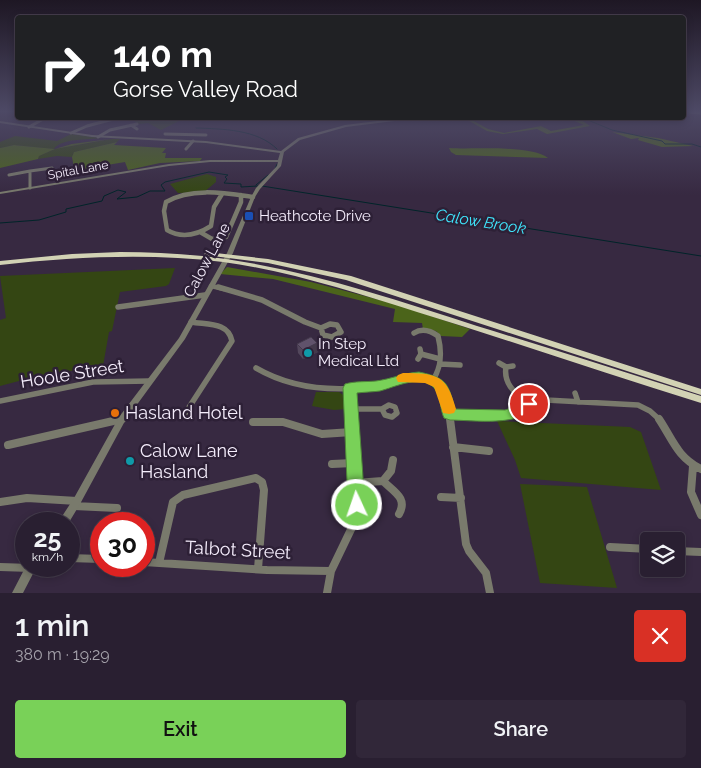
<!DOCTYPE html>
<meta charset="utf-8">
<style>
:root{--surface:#291f31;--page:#312739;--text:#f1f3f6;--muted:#a5a2ab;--line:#453d4d;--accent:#79d158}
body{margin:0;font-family:Raleway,sans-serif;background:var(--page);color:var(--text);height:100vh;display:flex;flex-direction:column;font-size:19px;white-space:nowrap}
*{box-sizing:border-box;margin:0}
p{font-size:16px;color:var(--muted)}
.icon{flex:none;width:28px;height:28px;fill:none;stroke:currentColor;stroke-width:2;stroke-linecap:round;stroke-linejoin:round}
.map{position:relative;height:593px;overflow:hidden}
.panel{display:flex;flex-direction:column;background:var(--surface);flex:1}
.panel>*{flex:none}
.banner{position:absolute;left:15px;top:15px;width:671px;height:105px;border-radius:5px;box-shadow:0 2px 8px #0003,0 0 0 1px var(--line);background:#202124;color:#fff;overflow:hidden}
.fabs{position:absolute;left:640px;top:532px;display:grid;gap:10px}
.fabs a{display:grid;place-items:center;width:45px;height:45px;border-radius:5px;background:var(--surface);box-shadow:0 2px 8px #0003,0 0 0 1px var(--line);font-size:25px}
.speed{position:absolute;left:15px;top:512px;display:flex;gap:10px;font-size:25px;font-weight:700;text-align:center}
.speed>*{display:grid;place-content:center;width:65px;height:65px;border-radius:50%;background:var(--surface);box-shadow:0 2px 8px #0003,0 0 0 1px var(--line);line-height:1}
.speed small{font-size:12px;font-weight:400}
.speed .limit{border:8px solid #d22;background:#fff;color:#111}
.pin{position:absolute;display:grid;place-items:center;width:42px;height:42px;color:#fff;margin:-21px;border:2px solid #fff;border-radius:50%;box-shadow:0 1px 5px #0007}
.me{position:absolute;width:55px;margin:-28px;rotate:357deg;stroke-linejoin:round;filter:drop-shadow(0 0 4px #0008)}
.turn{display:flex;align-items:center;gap:18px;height:105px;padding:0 15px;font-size:22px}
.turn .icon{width:65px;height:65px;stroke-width:2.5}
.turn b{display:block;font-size:35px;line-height:42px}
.round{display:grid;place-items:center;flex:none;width:52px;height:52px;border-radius:5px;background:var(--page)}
.headline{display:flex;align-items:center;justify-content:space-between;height:85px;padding:0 15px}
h1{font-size:30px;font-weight:600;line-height:38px}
.button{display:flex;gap:10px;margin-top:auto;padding:10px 15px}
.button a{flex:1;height:58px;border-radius:5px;background:var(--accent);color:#111;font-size:20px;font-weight:600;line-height:58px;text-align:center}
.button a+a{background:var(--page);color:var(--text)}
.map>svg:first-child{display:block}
</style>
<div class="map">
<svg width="701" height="593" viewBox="0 0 701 593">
<rect width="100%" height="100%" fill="#372941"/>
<!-- green -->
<path fill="#344613" d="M129,118H157L179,121L161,130L148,123L139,124Z
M71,134L101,138C89,140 61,138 54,149L14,145L0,148V142L15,136L57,141Z
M112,139H120L117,142L74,152L72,157L57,156L38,159L39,156L55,149Z
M207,174L216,177V182L204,192L178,193L170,184Z
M175,268L169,284L166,286L120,292L112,331L109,332L103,366L38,376L0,386V320L6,318L0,276Z
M316,392H339L346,397V409L334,410L312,406Z
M497,421L630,427L641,432L661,490L521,478L515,460Z
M520,484L587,487L617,588L540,583Z"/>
<!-- forest -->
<path fill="#4b641a" d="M464,118H472V120L488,129L504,133L541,126L551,131L584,125L568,118H578L590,126L547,134L537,129L503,134L487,131Z
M612,132L658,138L693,146L662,147L638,140L639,138L631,139Z
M110,139L55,149L39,156L38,159L0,168V148L14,145L55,149L72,144Z
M117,142L114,145L166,148L162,153H166L165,158H202L200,161L160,163L128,170L125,162L83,169L81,167L74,168L72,157L74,152Z
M449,148C474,150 529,144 548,158L456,155L451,152Z
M227,267L311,282L395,304L470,329L462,337L441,336L436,331L423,329L422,323L393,322L395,309L273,279L220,274Z"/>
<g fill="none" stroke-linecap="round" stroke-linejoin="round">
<!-- stream -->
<path stroke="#002429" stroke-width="1" d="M583,118L612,130L662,141L665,144H692L701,147
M196,128C222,129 257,129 277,149
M275,169L277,164
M256,185L268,175
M262,186L701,256
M0,223L39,220L66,212V209L102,201L104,196L118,190L126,192L117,199L137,197L150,191H165L161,185L165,182L209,172L228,175L225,177L227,179L224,183L241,184V187L258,186"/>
<!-- minor-far3 -->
<path stroke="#797a6c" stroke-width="3" d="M690,112L701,113
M45,118H66
M131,125L137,129
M29,127L45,118
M71,133L87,126L117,118
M165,134L206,135
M98,137L110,130L137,124
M186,149L193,141
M30,171L52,168
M9,175L30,171V188"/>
<!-- minor-far2 -->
<path stroke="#797a6c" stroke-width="4.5" d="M222,194L214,207L211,226C197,235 182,239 167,230L164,211L166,202C191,187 225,193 253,197
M200,232L212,239L226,237L241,202V195
M211,286L224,289"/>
<!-- minor-far1 -->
<path stroke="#797a6c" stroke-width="5.5" d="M218,287L262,300L305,322L321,328
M118,307L205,295
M330,324L337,325L341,332L332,337L323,335L321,328Z
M414,333C422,328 431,331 438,336C442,352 442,366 433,380
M421,354L440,359
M418,359L421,354L420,349
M499,363L506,367
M440,364L460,365
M513,366L506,367C503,385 517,394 529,405
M256,368C292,389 335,392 376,386C396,383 416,370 436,382C448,389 449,408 450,420
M350,388L352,420
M575,393L578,402
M0,401L93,382L149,381
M389,405L395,407L397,413L392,417L385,415L382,409Z
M351,409H382
M449,414L506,415L546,400L638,405L650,411L660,420
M184,415L232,341C228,322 208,325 191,322
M115,420L122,419"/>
<!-- minor -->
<path stroke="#797a6c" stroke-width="8" d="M450,419L466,544L469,551L486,573L490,593
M659,419C673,440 677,457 701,469
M253,422H283L322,434L352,432
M8,445L122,419
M453,447L489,451
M332,464L353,463
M693,466L691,492L701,515
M383,481L391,471L393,460
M355,483L383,481C394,492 408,498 399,514
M441,497L461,498
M0,502L27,498L77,501
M74,506L117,508
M610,547L649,549
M676,551L701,552
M69,558L101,559
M144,562L267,570L330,571
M159,563L173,502L183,495L256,478L262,482L264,490L258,569
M0,567L31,568
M327,593L331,571L357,517L352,419"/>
<!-- tertiary -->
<path fill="#797a6c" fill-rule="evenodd" d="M402,118H448L446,119L402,120L346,127L300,140L284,152L281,166L260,189L255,197L233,253L185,339L125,421L80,504L68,524H57L74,498L119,417L179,338L227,253L251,197L256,188L277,166L278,162H210L169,166L0,194V192L169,164L210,160H278L280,153L206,143L92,137L0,123V121L92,135L206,141L281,151L298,138L345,125Z
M26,566H37L23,593H12Z"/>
<!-- trunk -->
<path fill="#d2d2b4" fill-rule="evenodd" d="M120,252C155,252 191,254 226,259C312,272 395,299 477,326C552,349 627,373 701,396V403C606,374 512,341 417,312C353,292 289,271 223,262C148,253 74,257 0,265V261L72,254Z
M207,252L268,259L351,276L701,389V395L346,280L268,263L205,255L204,254Z"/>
</g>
<!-- wall -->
<path fill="#53475c" d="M297,344L318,352L303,359L298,353Z"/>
<!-- shaded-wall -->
<path fill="#43394b" d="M317,343L318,352L303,359V350Z"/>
<!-- building -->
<path fill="#60526b" stroke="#43394b" d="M311,337L317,343L303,350L297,344Z"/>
<!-- sky -->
<linearGradient id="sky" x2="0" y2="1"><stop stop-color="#1e1724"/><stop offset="0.57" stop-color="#4d4965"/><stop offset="1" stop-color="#4d4965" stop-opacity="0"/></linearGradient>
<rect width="701" height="195" fill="url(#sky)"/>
<!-- route -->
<path fill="#79d158" stroke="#4f8839" d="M419,372C447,378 448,383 455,409L505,410L514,407L529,399L534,401L537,404C524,428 472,420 450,420L444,418C440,410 441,396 435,389C423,373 395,387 380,391C373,392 365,392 357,393L365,505L363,511L357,513L351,511L348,505L343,388L345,384C355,381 366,382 376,381C391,379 404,373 419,372Z"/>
<!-- slow -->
<path fill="#f59e0b" d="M403,373C437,373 447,375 456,409L454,413L449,414L443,413L434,387L425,383L398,382L396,378L398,375Z"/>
<!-- markers -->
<rect fill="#1a4fb4" stroke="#2d2036" stroke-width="2" x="244" y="211" width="10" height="10" rx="2.5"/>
<g fill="#0f9aa8" stroke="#2d2036" stroke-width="2">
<circle cx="308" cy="353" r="5"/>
<circle cx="130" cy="461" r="5"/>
</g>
<circle fill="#e8710a" stroke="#2d2036" stroke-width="2" cx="115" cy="413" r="5"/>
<g text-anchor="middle" stroke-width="5" stroke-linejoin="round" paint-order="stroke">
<!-- far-street labels -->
<g font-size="12" fill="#f5edfc" stroke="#2d2036">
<text transform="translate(78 170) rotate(-10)" y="4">Spital Lane</text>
</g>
<!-- poi labels -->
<g font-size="15" fill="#f5edfc" stroke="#2d2036" text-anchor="start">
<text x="259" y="221">Heathcote Drive</text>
<text x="318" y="349">In Step<tspan x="318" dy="17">Medical Ltd</tspan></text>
</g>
<!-- street labels -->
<g font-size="15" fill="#f5edfc" stroke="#2d2036">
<text transform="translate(207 260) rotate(-62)" y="5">Calow Lane</text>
</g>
<!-- water labels -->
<g font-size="16" font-style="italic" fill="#3fe6fd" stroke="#2d2036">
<text transform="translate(481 221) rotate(9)" y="6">Calow Brook</text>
</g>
<!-- near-street labels -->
<g font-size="18" fill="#f5edfc" stroke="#2d2036">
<text transform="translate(72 374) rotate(-9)" y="6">Hoole Street</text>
<text transform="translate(238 550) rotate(3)" y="6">Talbot Street</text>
</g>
<!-- near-poi labels -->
<g font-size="18" fill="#f5edfc" stroke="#2d2036" text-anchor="start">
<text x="125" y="419">Hasland Hotel</text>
<text x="140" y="457">Calow Lane<tspan x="140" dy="21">Hasland</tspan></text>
</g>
</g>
</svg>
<div class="fabs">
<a><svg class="icon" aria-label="layers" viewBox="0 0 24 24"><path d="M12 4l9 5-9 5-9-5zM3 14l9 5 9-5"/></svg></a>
</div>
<div class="speed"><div>25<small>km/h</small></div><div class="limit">30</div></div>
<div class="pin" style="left:529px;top:404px;background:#d93025"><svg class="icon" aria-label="arrive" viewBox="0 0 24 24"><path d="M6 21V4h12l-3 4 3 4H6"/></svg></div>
<svg class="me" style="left:357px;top:505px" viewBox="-20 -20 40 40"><circle r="17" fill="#79d158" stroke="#fff" stroke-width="3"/><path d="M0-11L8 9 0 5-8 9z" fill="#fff"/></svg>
<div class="banner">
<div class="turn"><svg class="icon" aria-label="right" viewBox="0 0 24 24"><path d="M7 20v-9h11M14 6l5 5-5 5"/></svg><div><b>140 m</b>Gorse Valley Road</div></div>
</div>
</div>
<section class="panel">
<div class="headline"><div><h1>1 min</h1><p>380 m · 19:29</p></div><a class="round" style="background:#d93025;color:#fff"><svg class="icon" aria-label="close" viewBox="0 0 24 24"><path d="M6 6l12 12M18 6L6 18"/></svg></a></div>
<div class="button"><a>Exit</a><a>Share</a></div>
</section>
